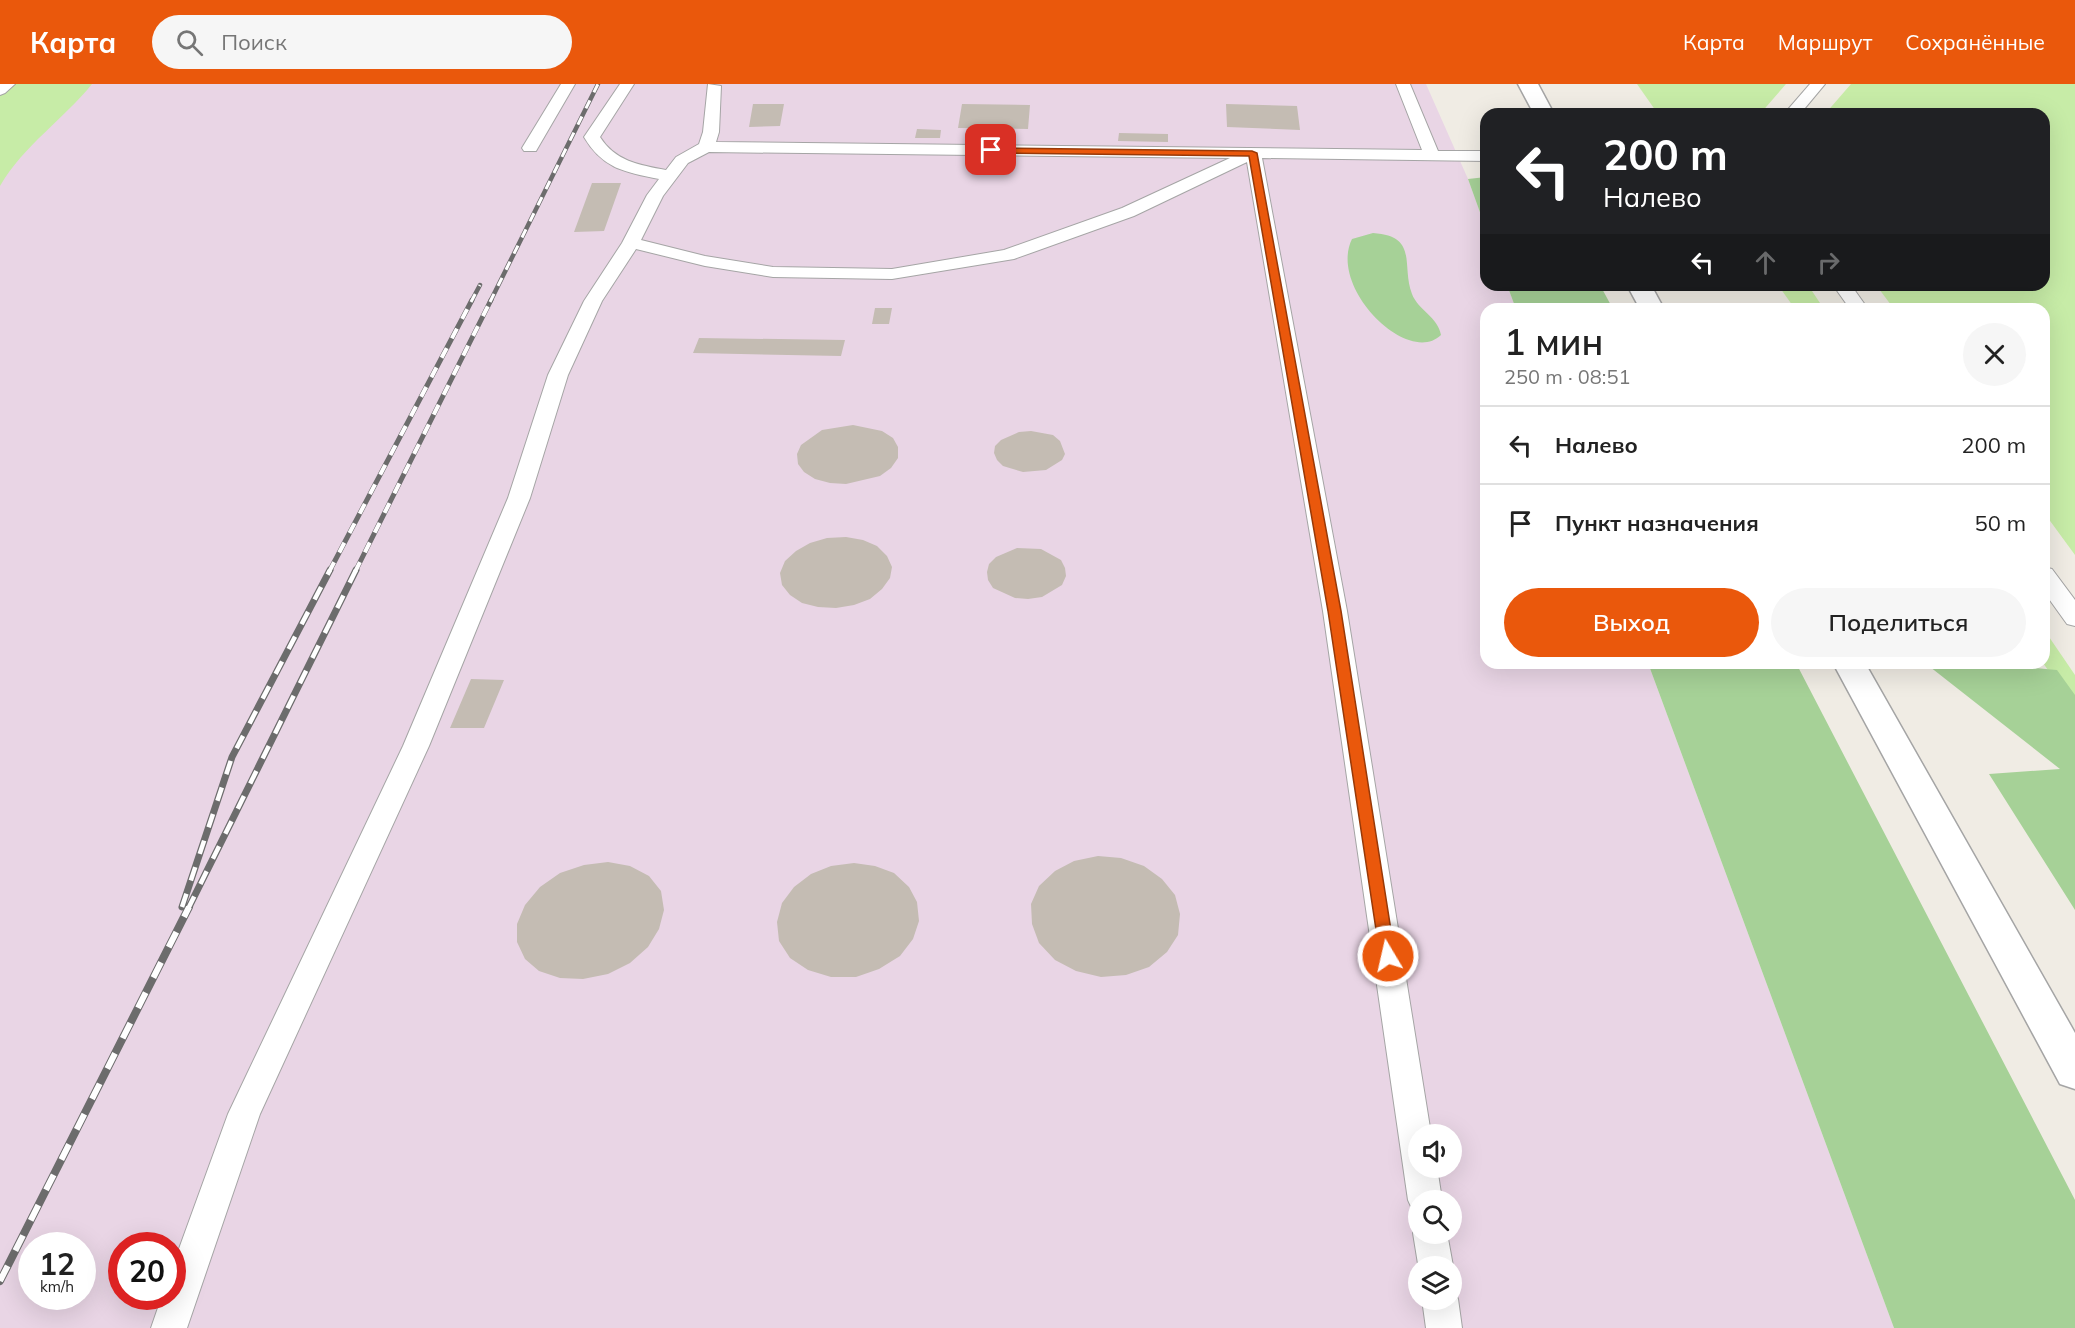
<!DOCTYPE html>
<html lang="ru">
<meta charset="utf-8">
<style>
:root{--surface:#fff;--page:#f6f6f6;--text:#222;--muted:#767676;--line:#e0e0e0;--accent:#ea580c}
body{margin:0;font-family:Mulish,sans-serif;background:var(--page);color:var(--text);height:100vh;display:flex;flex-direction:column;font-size:22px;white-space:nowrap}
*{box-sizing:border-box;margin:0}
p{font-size:20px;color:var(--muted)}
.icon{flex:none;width:33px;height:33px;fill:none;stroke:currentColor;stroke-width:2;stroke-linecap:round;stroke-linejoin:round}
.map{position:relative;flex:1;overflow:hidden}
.drawer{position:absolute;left:1480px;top:219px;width:570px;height:366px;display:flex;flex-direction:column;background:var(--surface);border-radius:18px;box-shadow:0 6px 24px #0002}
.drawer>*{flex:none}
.banner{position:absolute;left:1480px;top:24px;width:570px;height:183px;border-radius:18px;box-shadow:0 6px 24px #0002;background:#202124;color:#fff;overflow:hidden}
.tools{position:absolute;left:1408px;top:1040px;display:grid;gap:12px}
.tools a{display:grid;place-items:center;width:54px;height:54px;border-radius:50%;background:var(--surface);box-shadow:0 6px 24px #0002;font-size:30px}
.speed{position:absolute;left:18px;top:1148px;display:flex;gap:12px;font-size:30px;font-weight:700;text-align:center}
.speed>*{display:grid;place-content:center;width:78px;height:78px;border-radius:50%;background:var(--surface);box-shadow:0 6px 24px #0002;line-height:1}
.speed small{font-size:15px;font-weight:400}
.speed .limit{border:9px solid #d22;background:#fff;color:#111}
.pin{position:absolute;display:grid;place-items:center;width:51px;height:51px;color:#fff;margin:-26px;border-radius:12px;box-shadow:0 3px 9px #0006}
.me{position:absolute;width:66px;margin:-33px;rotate:351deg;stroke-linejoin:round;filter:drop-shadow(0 0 4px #0008)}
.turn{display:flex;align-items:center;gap:21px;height:126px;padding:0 24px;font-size:27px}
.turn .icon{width:78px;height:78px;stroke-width:2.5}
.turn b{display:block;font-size:42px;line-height:51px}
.lanes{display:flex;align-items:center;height:57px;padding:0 24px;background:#0003;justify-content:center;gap:30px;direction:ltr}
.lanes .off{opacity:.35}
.round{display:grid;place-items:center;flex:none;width:63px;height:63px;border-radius:32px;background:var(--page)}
.headline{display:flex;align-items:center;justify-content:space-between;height:102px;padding:0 24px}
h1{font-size:36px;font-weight:600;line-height:45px}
.cta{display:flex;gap:12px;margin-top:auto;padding:12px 24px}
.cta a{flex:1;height:69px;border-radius:36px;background:var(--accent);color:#fff;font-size:24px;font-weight:600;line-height:69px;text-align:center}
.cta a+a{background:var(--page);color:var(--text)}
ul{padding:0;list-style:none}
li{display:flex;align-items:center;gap:18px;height:78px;padding:0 24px;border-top:2px solid var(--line)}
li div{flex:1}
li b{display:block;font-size:22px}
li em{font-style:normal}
header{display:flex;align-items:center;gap:36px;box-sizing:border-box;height:84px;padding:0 30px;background:var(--accent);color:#fff}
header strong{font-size:28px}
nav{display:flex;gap:33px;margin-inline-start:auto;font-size:21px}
.search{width:420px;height:54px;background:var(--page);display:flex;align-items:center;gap:15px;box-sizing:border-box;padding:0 21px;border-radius:33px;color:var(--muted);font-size:22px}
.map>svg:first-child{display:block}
</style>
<header>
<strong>Карта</strong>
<div class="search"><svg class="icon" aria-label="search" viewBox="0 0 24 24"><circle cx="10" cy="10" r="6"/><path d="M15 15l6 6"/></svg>Поиск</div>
<nav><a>Карта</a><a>Маршрут</a><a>Сохранённые</a></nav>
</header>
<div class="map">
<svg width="2075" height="1244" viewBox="0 0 2075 1244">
<rect width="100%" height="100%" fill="#f0ece4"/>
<!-- industrial -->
<path fill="#e9d5e5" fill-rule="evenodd" d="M87,0H1426L1468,95L1486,145V201H1507L1516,225H1486V579H1648L1894,1244H0V82ZM1419,1050H1452V1083H1419ZM1419,1116H1452V1149H1419ZM32,1161H82V1212H32ZM122,1161H172V1212H122ZM1419,1182H1452V1215H1419Z"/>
<!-- grass -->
<path fill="#c7eca7" d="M0,0H92C63,36 24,61 0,102Z
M1637,0H1786L1760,30H1658Z
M1851,0H2075V471L2045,430L2044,225H1894L1876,201H2044V30H1825Z
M1778,201H1808L1824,225H1795Z
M2045,547L2075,591V624L2043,579Z"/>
<!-- forest -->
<path fill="#a6d197" d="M1486,93V145L1468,95Z
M1373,149C1419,152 1401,181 1412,210C1418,226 1438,233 1441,251C1408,283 1328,204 1352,155Z
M1507,201H1600L1613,225H1516Z
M1648,579H1796L2075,1116V1244H1894Z
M1925,579H1976L2057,586L2075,611V826L1989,690L2060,685Z"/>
<!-- building -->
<path fill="#c4bcb3" d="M753,20H784L780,42L749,43Z
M962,20L1030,21L1028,45L958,44Z
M1226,20L1297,22L1300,46L1227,43Z
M917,45L941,46L940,54H915Z
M1119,49L1168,50V58L1118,57Z
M592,99H621L604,147L574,148Z
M875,224H892L889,240H872Z
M699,254L845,256L841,272L693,269Z
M853,341L882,347L893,354L898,363V374L891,384L880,392L846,400L830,399L815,395L804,388L798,380L797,370L801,361L822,346Z
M1031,347L1053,351L1060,357L1065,370L1062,376L1046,386L1023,388L1003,382L997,376L994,369L995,362L1001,356L1019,348Z
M846,453L863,456L877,462L887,472L892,483L890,494L882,505L870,515L854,521L836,524L818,523L802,519L790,511L782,501L780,489L785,477L796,467L810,459L827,454Z
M1017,464L1041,465L1061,476L1065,484L1066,492L1062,501L1042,513L1028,515L1015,514L993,504L988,496L987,488L989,480L996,473Z
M471,595L504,596L484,644H450Z
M1098,772L1121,774L1144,782L1162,795L1175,811L1180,830L1178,851L1167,868L1149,883L1126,891L1101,893L1076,887L1055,876L1039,859L1032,840L1031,820L1039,802L1055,787L1074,777Z
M608,778L630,782L649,792L661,807L664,826L659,845L648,863L630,879L608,890L583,895L560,894L539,887L525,875L517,858V840L525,821L540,803L560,789L584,781Z
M854,779L875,782L894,789L909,803L917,818L919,837L913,855L900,872L879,885L856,893H831L808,886L790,874L779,857L777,838L782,819L794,803L811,790L831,782Z"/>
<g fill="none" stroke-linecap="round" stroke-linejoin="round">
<defs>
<path id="lane" d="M0,0H15L5,9L0,11Z
M561,0H575L536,67H524L522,64Z
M620,0H634L600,53C615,77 639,81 666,86L676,73L699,60L703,48L708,0L721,2L719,48L716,58L1422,66L1396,0H1410L1438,67H1486V77L1262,74L1347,527L1431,1050H1419V1083H1437L1442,1116H1419V1130L1413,1127L1408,1116L1323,527L1247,78L1134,132L1014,175L892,195L773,193L705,182L636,165L602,217L568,291L530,414L429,662L260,1030L187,1244H151L162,1212H172V1184L228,1030L403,662L508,414L548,291L584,217L622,159L647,111L659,95C625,88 603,85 584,53ZM709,68L1230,74L1122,124L1004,166L892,185L773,183L705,172L641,156L663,112L688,79Z
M1810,0H1825L1800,30H1784Z
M1833,201H1851L1868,225H1850Z
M2044,483L2052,485L2075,516V542L2067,540L2044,508Z
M1418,1137L1419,1149H1447L1453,1182L1452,1183L1419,1182V1186L1413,1149Z
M1452,1202L1458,1215L1462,1244H1426L1422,1215H1452Z"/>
<path id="street" d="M1518,0H1538L1554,30H1534Z
M1627,201H1651L1664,225H1640Z
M1833,579H1865L2075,949V1005L2060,1000Z"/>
</defs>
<!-- lane casing -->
<use href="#lane" stroke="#a5a5a5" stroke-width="2"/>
<!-- street casing -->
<use href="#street" stroke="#a5a5a5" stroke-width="3"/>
<!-- lane -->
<use href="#lane" fill="#fff" fill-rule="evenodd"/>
<!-- street -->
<use href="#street" fill="#fff" fill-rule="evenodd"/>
<defs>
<path id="rail-far3" d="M471,218L480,201
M490,218L598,0"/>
<path id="rail-far2" d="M329,488L472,216
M355,488L491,216"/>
<path id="rail-far1" d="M182,823L232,673L330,486
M188,825L356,486"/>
<path id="rail" d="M0,1197L189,823"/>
</defs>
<!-- rail-far3 casing -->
<use href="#rail-far3" stroke="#6c6c6c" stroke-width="4.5"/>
<!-- rail-far2 casing -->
<use href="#rail-far2" stroke="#6c6c6c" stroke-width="5"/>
<!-- rail-far1 casing -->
<use href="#rail-far1" stroke="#6c6c6c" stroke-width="7"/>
<!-- rail casing -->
<use href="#rail" stroke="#6c6c6c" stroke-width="8"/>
<!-- rail-far3 -->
<use href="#rail-far3" stroke="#fff" stroke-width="3" stroke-dasharray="9" stroke-linecap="butt"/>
<!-- rail-far2 -->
<use href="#rail-far2" stroke="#fff" stroke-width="4" stroke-dasharray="11" stroke-linecap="butt"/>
<!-- rail-far1 -->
<use href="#rail-far1" stroke="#fff" stroke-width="4.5" stroke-dasharray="14" stroke-linecap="butt"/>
<!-- rail -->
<use href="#rail" stroke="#fff" stroke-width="6" stroke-dasharray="17" stroke-linecap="butt"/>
</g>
<!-- route -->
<path fill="#ea580c" stroke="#983908" stroke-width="1.5" d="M988,64L1252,67L1257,69L1341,527L1395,872L1393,877L1388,879L1382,877L1380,872L1328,527L1249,72L991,69L988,68Z"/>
</svg>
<div class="tools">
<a><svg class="icon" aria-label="sound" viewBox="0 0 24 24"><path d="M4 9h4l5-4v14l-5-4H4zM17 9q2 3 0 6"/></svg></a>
<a><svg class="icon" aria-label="search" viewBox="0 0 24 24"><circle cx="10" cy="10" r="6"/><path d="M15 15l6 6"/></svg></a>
<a><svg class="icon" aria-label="layers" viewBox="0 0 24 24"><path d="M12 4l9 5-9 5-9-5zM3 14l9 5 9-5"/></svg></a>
</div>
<div class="speed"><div>12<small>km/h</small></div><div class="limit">20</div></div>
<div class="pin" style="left:991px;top:66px;background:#d93025"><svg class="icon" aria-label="arrive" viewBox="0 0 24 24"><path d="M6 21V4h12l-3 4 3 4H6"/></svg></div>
<svg class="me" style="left:1388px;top:872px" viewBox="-20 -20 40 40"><circle r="17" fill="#ea580c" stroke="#fff" stroke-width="3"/><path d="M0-11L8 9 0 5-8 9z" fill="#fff"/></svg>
<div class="banner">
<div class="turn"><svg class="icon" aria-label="left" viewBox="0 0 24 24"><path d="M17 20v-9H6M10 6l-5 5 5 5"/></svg><div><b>200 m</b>Налево</div></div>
<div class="lanes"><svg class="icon" aria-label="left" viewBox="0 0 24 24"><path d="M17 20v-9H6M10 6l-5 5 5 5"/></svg><svg class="icon off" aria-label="ahead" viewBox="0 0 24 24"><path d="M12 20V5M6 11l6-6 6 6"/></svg><svg class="icon off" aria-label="right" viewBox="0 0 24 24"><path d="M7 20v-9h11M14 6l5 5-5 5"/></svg></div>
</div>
<section class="drawer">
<div class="headline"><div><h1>1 мин</h1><p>250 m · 08:51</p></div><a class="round"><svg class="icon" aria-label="close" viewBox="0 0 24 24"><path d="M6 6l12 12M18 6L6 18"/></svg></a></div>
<ul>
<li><svg class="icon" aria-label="left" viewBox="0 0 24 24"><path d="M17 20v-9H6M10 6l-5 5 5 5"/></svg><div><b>Налево</b></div><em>200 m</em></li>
<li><svg class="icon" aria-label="arrive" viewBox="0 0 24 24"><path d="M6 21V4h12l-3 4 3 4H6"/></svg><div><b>Пункт назначения</b></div><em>50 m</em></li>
</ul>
<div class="cta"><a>Выход</a><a>Поделиться</a></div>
</section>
</div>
